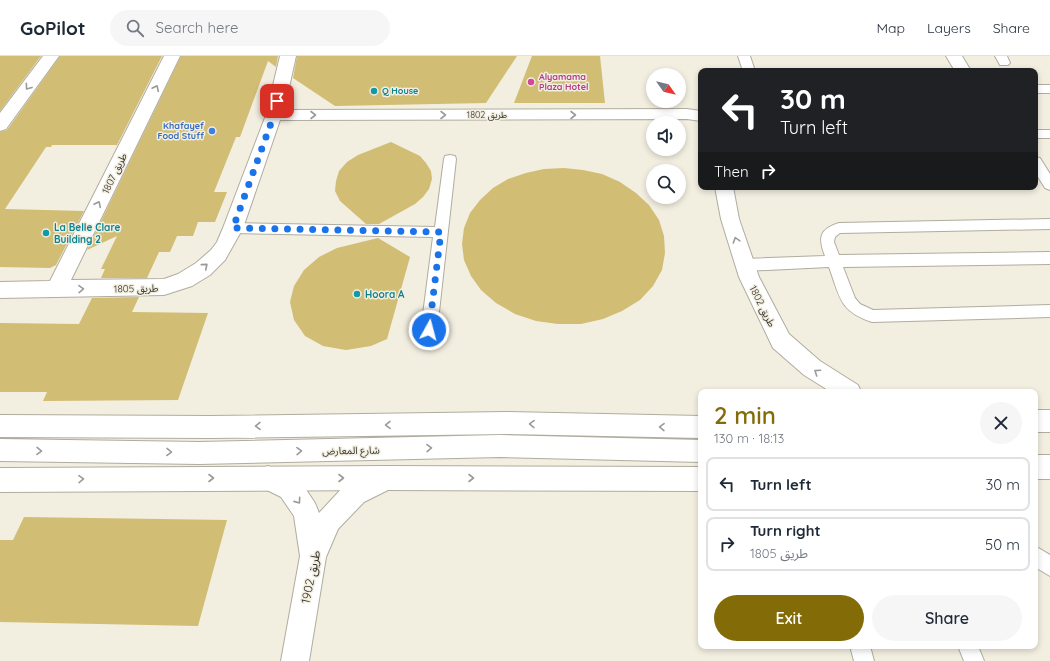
<!DOCTYPE html>
<meta charset="utf-8">
<style>
:root{--surface:#fff;--page:#f6f6f7;--text:#1f2937;--muted:#747a83;--line:#e0e1e3;--accent:#836c07}
body{margin:0;font-family:Quicksand,"Noto Sans Arabic",sans-serif;background:var(--page);color:var(--text);height:100vh;display:flex;flex-direction:column;font-size:15px;white-space:nowrap}
*{box-sizing:border-box;margin:0}
p{font-size:13px;color:var(--muted)}
.icon{flex:none;width:22px;height:22px;fill:none;stroke:currentColor;stroke-width:2;stroke-linecap:round;stroke-linejoin:round}
.map{position:relative;flex:1;overflow:hidden}
.details{position:absolute;left:698px;top:333px;width:340px;height:260px;display:flex;flex-direction:column;background:var(--surface);border-radius:8px;box-shadow:0 2px 6px #0003}
.details>*{flex:none}
.guide{position:absolute;left:698px;top:12px;width:340px;height:122px;border-radius:8px;box-shadow:0 2px 6px #0003;background:#202124;color:#fff;overflow:hidden}
.needle{width:26px;rotate:124deg}
.tools{position:absolute;left:646px;top:12px;display:grid;gap:8px}
.tools a{display:grid;place-items:center;width:40px;height:40px;border-radius:50%;background:var(--surface);box-shadow:0 2px 6px #0003;font-size:20px}
.pin{position:absolute;display:grid;place-items:center;width:34px;height:34px;color:#fff;margin:-17px;border-radius:8px;box-shadow:0 2px 6px #0006}
.me{position:absolute;width:44px;margin:-22px;rotate:7deg;stroke-linejoin:round;filter:drop-shadow(0 0 3px #0008)}
.turn{display:flex;align-items:center;gap:14px;height:84px;padding:0 16px;font-size:18px}
.turn .icon{width:52px;height:52px;stroke-width:2.5}
.turn b{display:block;font-size:28px;line-height:34px}
.then{display:flex;align-items:center;height:38px;padding:0 16px;background:#0003;gap:8px;font-size:15px}
.round{display:grid;place-items:center;flex:none;width:42px;height:42px;border-radius:21px;background:var(--page)}
.headline{display:flex;align-items:center;justify-content:space-between;height:68px;padding:0 16px}
h1{font-size:24px;font-weight:600;line-height:30px;color:var(--accent)}
.cta{display:flex;gap:8px;margin-top:auto;padding:8px 16px}
.cta a{flex:1;height:46px;border-radius:24px;background:var(--accent);color:#fff;font-size:16px;font-weight:600;line-height:46px;text-align:center}
.cta a+a{background:var(--page);color:var(--text)}
ul{padding:0;list-style:none}
li{display:flex;align-items:center;gap:12px;height:54px;margin:0 8px 6px;padding:0 8px;border:2px solid var(--line);border-radius:8px}
li div{flex:1}
li b{display:block;font-size:15px}
li em{font-style:normal}
header{display:flex;align-items:center;gap:24px;box-sizing:border-box;height:56px;padding:0 20px;background:var(--surface);border-bottom:1px solid var(--line)}
header strong{font-size:19px}
nav{display:flex;gap:22px;margin-inline-start:auto;font-size:14px}
.search{width:280px;height:36px;background:var(--page);display:flex;align-items:center;gap:10px;box-sizing:border-box;padding:0 14px;border-radius:22px;color:var(--muted);font-size:15px}
.map>svg:first-child{display:block}
</style>
<header>
<strong>GoPilot</strong>
<div class="search"><svg class="icon" aria-label="search" viewBox="0 0 24 24"><circle cx="10" cy="10" r="6"/><path d="M15 15l6 6"/></svg>Search here</div>
<nav><a>Map</a><a>Layers</a><a>Share</a></nav>
</header>
<div class="map">
<svg width="1050" height="605" viewBox="0 0 1050 605">
<rect width="100%" height="100%" fill="#f2eee0"/>
<!-- building -->
<path fill="#d1bd74" d="M0,0H41L0,55Z
M60,0H162L117,89H52L51,91H46L5,153L84,155L56,209L50,212L0,211V76L7,74Z
M181,0H278L276,11L268,5L240,81H236L214,136H227L215,166H198L193,180H177L170,196H159L147,222H101L105,213H101L117,180L87,194Z
M297,0H517L486,47L335,50L293,22Z
M532,0H600L605,47H514Z
M391,86L420,100L426,107L431,115L432,123L429,133L423,141L415,148L379,168H366L340,145L335,135L336,125L339,115L347,106L358,99Z
M564,112L583,114L602,118L620,126L636,137L649,149L659,164L664,180L665,197L662,214L653,230L640,244L622,255L603,263L581,268H558L536,265L515,258L496,247L481,234L471,220L464,204L462,188L464,172L470,157L480,144L493,132L508,123L526,117L544,113Z
M378,182L410,201L387,283L371,290L346,294L323,290L305,280L294,264L290,246L294,230L304,214L319,201L337,192Z
M139,241L132,256L208,257L178,344L43,345L47,336H0V267L79,268L92,242Z
M24,461L227,464L198,570L0,566V484H13Z"/>
<g fill="none" stroke-linecap="round" stroke-linejoin="round">
<defs>
<path id="lane" d="M738,0H750L755,15H743Z
M995,0H1007L1010,7L1008,9H1000Z
M1035,29H1050V37H1035Z
M1035,74H1050V82H1035Z
M450,99L455,100L456,103L437,274L434,279L429,281L424,279L421,274L433,181L233,177L228,176L226,172L228,168L233,167L435,171L444,103L445,100Z
M1035,101L1040,102L1050,118V134L1045,132L1035,116Z
M1050,163V173L840,177L835,181L834,186L839,199L1050,196V208L843,211L855,242L860,248L873,254L1050,249V261L872,266C839,255 840,241 829,211L745,215L740,213L738,209L740,205L745,203L825,200C818,182 819,173 839,167Z
M1035,490L1050,499V520L1035,511Z
M850,590H870L874,605H854Z
M958,590H978L984,605H964Z"/>
<path id="street" d="M43,0H59L6,73L0,75V57Z
M164,0H180L71,224L164,223L178,218L196,207L211,194L217,186L223,172L266,59L280,0H296L284,54L687,53L701,55V65L687,63L280,64L243,172L225,204L210,219L192,230L164,239L0,242V226L50,225Z
M946,0H962L971,15H955Z
M715,131H733L739,163L759,221L789,278L820,305L858,329L861,336H831L804,319L773,292L739,221L721,163Z
M268,410L299,423L315,447L319,457L346,428L387,410L396,414L399,422L396,430L364,446L338,473L326,501L309,605H281L300,500L294,460L281,441L259,430L256,422L259,414Z"/>
<path id="secondary" d="M1035,354H1050V376H1035Z
M507,356L701,360V382L507,378L210,382L0,381V359L210,360Z
M500,379L701,384V406L500,401L199,408L0,405V383L199,386Z
M1035,399H1050V423H1035Z
M387,410L701,411V435L387,434L0,436V412Z"/>
</defs>
<!-- lane casing -->
<use href="#lane" stroke="#b0ac9f" stroke-width="2"/>
<!-- street casing -->
<use href="#street" stroke="#b0ac9f" stroke-width="2"/>
<!-- secondary casing -->
<use href="#secondary" stroke="#b0ac9f" stroke-width="2"/>
<!-- lane -->
<use href="#lane" fill="#fff" fill-rule="evenodd"/>
<!-- street -->
<use href="#street" fill="#fff" fill-rule="evenodd"/>
<!-- secondary -->
<use href="#secondary" fill="#fff" fill-rule="evenodd"/>
</g>
<!-- one-way arrows -->
<defs><path id="oneway-chevron" d="M-2-3.5L2.5 0L-2 3.5" fill="none" stroke-width="1.6" stroke-linecap="round" stroke-linejoin="round"/></defs>
<g stroke="#9b9a98">
<use href="#oneway-chevron" transform="translate(28 31) rotate(126)"/>
<use href="#oneway-chevron" transform="translate(156 32) rotate(-64)"/>
<use href="#oneway-chevron" transform="translate(313 59)"/>
<use href="#oneway-chevron" transform="translate(443 59)"/>
<use href="#oneway-chevron" transform="translate(573 59)"/>
<use href="#oneway-chevron" transform="translate(98 148) rotate(-64)"/>
<use href="#oneway-chevron" transform="translate(736 184) rotate(-108)"/>
<use href="#oneway-chevron" transform="translate(205 210) rotate(-40)"/>
<use href="#oneway-chevron" transform="translate(81 233) rotate(-1)"/>
<use href="#oneway-chevron" transform="translate(817 316) rotate(-146)"/>
<use href="#oneway-chevron" transform="translate(532 368) rotate(-179)"/>
<use href="#oneway-chevron" transform="translate(388 369) rotate(179)"/>
<use href="#oneway-chevron" transform="translate(258 370) rotate(179)"/>
<use href="#oneway-chevron" transform="translate(662 371) rotate(-179)"/>
<use href="#oneway-chevron" transform="translate(429 392) rotate(-1)"/>
<use href="#oneway-chevron" transform="translate(39 395) rotate(1)"/>
<use href="#oneway-chevron" transform="translate(299 395) rotate(-1)"/>
<use href="#oneway-chevron" transform="translate(169 396) rotate(1)"/>
<use href="#oneway-chevron" transform="translate(211 422)"/>
<use href="#oneway-chevron" transform="translate(341 422)"/>
<use href="#oneway-chevron" transform="translate(471 422)"/>
<use href="#oneway-chevron" transform="translate(81 423) rotate(-1)"/>
<use href="#oneway-chevron" transform="translate(298 445) rotate(55)"/>
</g>
<g fill="none" stroke-linecap="round" stroke-linejoin="round">
<!-- route -->
<path stroke="#1a73e8" stroke-width="7" stroke-dasharray="0 12.6" d="M277,45L274,59L233,172L441,176L429,274"/>
</g>
<!-- markers -->
<circle fill="#d1479c" stroke="#f2eee0" stroke-width="1.5" cx="531" cy="26" r="4"/>
<g fill="#0f9aa8" stroke="#f2eee0" stroke-width="1.5">
<circle cx="374" cy="35" r="4"/>
<circle cx="46" cy="177" r="4"/>
<circle cx="357" cy="238" r="4"/>
</g>
<circle fill="#3f7fe0" stroke="#f2eee0" stroke-width="1.5" cx="212" cy="75" r="4"/>
<g text-anchor="middle" stroke-width="3" stroke-linejoin="round" paint-order="stroke">
<!-- far-hotel labels -->
<g font-size="9" font-weight="bold" fill="#b23c85" stroke="#f2eee0" text-anchor="start">
<text x="539" y="24">Alyamama<tspan x="539" dy="10">Plaza Hotel</tspan></text>
</g>
<!-- far-culture labels -->
<g font-size="9" font-weight="bold" fill="#0d838f" stroke="#f2eee0" text-anchor="start">
<text x="382" y="38">Q House</text>
</g>
<!-- far-street labels -->
<g font-size="9" fill="#373530" stroke="#f2eee0">
<text x="487" y="62">طريق 1802</text>
</g>
<!-- far-shop labels -->
<g font-size="9" font-weight="bold" fill="#366cbe" stroke="#f2eee0" text-anchor="end">
<text x="204" y="73">Khafayef<tspan x="204" dy="10">Food Stuff</tspan></text>
</g>
<!-- street labels -->
<g font-size="10" fill="#373530" stroke="#f2eee0">
<text transform="translate(114 117) rotate(-64)" y="4">طريق 1807</text>
<text transform="translate(136 232) rotate(-1)" y="4">طريق 1805</text>
<text transform="translate(763 250) rotate(63)" y="4">طريق 1802</text>
<text transform="translate(351 394) rotate(-1)" y="4">شارع المعارض</text>
</g>
<!-- culture labels -->
<g font-size="10" font-weight="bold" fill="#0d838f" stroke="#f2eee0" text-anchor="start">
<text x="54" y="175">La Belle Clare<tspan x="54" dy="12">Building 2</tspan></text>
<text x="365" y="242">Hoora A</text>
</g>
<!-- near-street labels -->
<g font-size="12" fill="#373530" stroke="#f2eee0">
<text transform="translate(311 521) rotate(-78)" y="4">طريق 1902</text>
</g>
</g>
</svg>
<div class="tools">
<a><svg class="needle" viewBox="-14 -14 28 28"><path d="M0-13l5 13h-10z" fill="#e53935"/><path d="M0 13l5-13h-10z" fill="#747a83"/></svg></a>
<a><svg class="icon" aria-label="sound" viewBox="0 0 24 24"><path d="M4 9h4l5-4v14l-5-4H4zM17 9q2 3 0 6"/></svg></a>
<a><svg class="icon" aria-label="search" viewBox="0 0 24 24"><circle cx="10" cy="10" r="6"/><path d="M15 15l6 6"/></svg></a>
</div>
<div class="pin" style="left:277px;top:45px;background:#d93025"><svg class="icon" aria-label="arrive" viewBox="0 0 24 24"><path d="M6 21V4h12l-3 4 3 4H6"/></svg></div>
<svg class="me" style="left:429px;top:274px" viewBox="-20 -20 40 40"><circle r="17" fill="#1a73e8" stroke="#fff" stroke-width="3"/><path d="M0-11L8 9 0 5-8 9z" fill="#fff"/></svg>
<div class="guide">
<div class="turn"><svg class="icon" aria-label="left" viewBox="0 0 24 24"><path d="M17 20v-9H6M10 6l-5 5 5 5"/></svg><div><b>30 m</b>Turn left</div></div>
<div class="then">Then<svg class="icon" aria-label="right" viewBox="0 0 24 24"><path d="M7 20v-9h11M14 6l5 5-5 5"/></svg></div>
</div>
<section class="details">
<div class="headline"><div><h1>2 min</h1><p>130 m · 18:13</p></div><a class="round"><svg class="icon" aria-label="close" viewBox="0 0 24 24"><path d="M6 6l12 12M18 6L6 18"/></svg></a></div>
<ul>
<li><svg class="icon" aria-label="left" viewBox="0 0 24 24"><path d="M17 20v-9H6M10 6l-5 5 5 5"/></svg><div><b>Turn left</b></div><em>30 m</em></li>
<li><svg class="icon" aria-label="right" viewBox="0 0 24 24"><path d="M7 20v-9h11M14 6l5 5-5 5"/></svg><div><b>Turn right</b><p>طريق 1805</p></div><em>50 m</em></li>
</ul>
<div class="cta"><a>Exit</a><a>Share</a></div>
</section>
</div>
